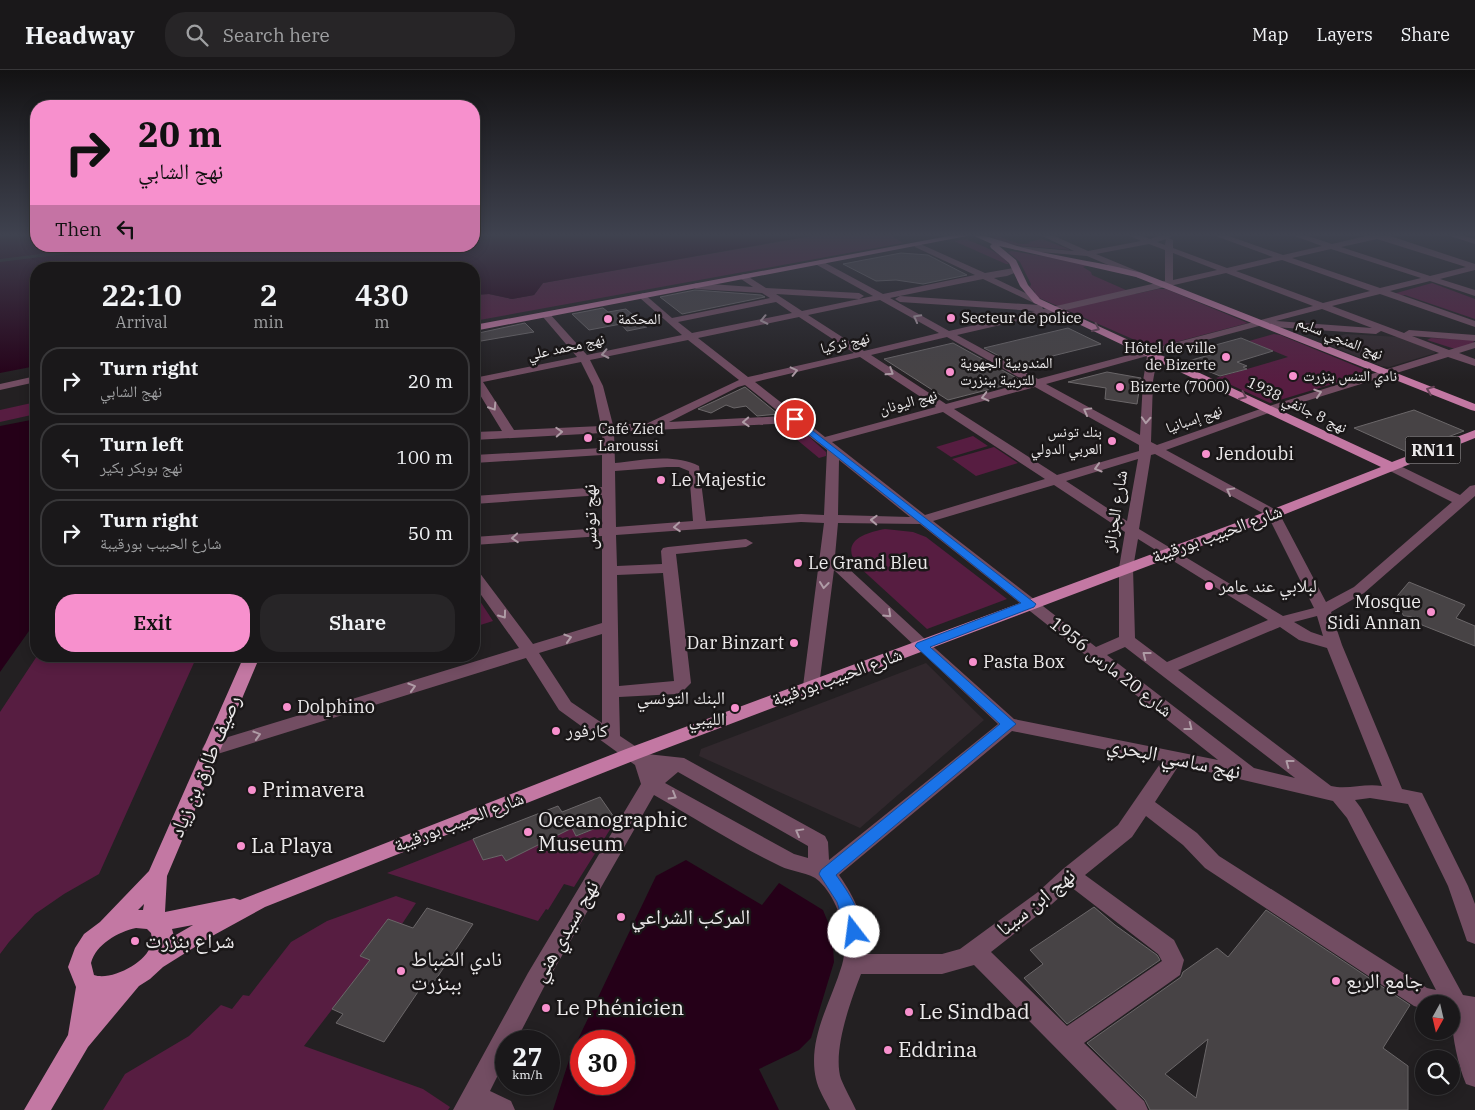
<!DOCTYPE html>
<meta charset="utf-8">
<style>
:root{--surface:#1a181a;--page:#272527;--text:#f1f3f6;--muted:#9fa0a2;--line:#383739;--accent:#f790cd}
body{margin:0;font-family:"IBM Plex Serif","Noto Naskh Arabic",serif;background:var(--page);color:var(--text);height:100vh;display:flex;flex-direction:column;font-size:19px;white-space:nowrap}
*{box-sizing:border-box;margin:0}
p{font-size:16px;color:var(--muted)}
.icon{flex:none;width:28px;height:28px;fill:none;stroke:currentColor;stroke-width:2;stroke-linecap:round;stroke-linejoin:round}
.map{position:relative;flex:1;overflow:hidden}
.drawer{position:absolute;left:30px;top:192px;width:450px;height:400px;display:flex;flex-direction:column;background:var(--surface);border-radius:20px;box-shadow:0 2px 12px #0003,0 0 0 1px var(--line)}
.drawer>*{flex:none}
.hud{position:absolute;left:30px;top:30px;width:450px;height:152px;border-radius:20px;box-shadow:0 2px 12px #0003,0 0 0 1px var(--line);background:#f790cd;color:#111;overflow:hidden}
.needle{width:32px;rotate:188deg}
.controls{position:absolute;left:1415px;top:925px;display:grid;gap:10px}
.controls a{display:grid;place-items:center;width:45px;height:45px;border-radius:50%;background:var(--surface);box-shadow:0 2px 12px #0003,0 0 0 1px var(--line);font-size:25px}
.speed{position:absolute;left:495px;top:960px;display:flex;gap:10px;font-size:25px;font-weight:700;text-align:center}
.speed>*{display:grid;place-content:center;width:65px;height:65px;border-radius:50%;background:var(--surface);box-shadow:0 2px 12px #0003,0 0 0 1px var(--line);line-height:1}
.speed small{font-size:12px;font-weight:400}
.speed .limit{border:8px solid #d22;background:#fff;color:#111}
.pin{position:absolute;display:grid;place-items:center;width:42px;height:42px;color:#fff;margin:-21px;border:2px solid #fff;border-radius:50%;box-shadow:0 1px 5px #0007}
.me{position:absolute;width:55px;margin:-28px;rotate:345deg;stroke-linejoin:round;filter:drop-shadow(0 0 4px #0008)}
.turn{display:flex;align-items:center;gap:18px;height:105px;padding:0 25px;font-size:22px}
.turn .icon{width:65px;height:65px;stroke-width:2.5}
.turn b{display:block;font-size:35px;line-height:42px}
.then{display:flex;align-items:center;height:48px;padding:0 25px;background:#0003;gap:10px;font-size:19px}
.eta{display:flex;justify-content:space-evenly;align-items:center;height:85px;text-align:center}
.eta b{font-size:30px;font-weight:600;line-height:35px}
.button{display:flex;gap:10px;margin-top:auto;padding:10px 25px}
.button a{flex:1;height:58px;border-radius:20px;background:var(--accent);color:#111;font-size:20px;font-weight:600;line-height:58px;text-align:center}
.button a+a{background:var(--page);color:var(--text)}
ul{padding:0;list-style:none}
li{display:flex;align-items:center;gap:15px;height:68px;margin:0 10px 8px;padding:0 15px;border:2px solid var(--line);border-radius:20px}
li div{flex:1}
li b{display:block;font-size:19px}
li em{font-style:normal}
header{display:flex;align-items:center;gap:30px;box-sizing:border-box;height:70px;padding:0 25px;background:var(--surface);border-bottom:1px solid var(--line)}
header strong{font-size:24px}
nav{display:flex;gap:28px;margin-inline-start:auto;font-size:18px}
.search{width:350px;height:45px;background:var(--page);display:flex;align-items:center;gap:12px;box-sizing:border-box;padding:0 18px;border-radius:20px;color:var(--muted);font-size:19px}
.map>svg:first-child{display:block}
</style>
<header>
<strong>Headway</strong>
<div class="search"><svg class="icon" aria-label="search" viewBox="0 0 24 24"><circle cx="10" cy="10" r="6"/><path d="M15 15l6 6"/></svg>Search here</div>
<nav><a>Map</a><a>Layers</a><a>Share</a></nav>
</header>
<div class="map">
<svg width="1475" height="1040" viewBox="0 0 1475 1040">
<rect width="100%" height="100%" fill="#232022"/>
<!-- built -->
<path fill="#31282d" d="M1346,264L1399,267L1434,280L1435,283L1389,297L1381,296L1324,273L1323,271Z
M926,593L984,650L860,758L699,686L701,679Z"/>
<!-- green -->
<path fill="#571d41" d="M818,165H890L903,173L474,251V225L489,224L512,229L534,225L543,213Z
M999,166C1010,171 1019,176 1031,173L1028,172L1042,169L1071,180L1022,176L1002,173L993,167Z
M966,169C983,177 996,179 1009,194H1006L954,171Z
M1012,181L1090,194L1083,197L1091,202L1092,205L1135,224L1158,219H1166L1248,253L1153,278L1037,227L1034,224L1035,222L1030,217L1031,214L1020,192L1008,182Z
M1432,213L1475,229V249L1405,225L1400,226L1393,224Z
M1274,264L1280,265L1368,301L1369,303L1270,333L1216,308L1288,287L1249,271Z
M1431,268L1474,270L1473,275L1455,279L1427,270Z
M36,332V344L0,352V340Z
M794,362L808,366L826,382V386L819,388L790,364Z
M973,366L988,376L951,387L936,377Z
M994,377L1018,393L976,406L952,389Z
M885,459L913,462L926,467L1007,529L927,559L857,495C840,471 864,463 885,459Z
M474,522L493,551L474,557Z
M37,586H197L99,804L64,824L35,844L9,872L0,884V642Z
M616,750L574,817L564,814L548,840L546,839L538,851L387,803L473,769L483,790L502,785L506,791L572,758L577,766Z
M396,826L416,833L402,854L388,849L360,886L370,890L304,976L423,1019L450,1037L448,1040H103L125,1004L189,966L221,935L232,939L243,925L249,926L291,872L327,851Z"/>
<!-- water -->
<path fill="#250018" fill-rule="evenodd" d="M0,165H36V176H105L0,189Z
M474,165H815L543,213L534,225L512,229L489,224L474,225V199H36V296L0,303V192L132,176H474Z
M36,349V551L0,602V356Z
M686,790L762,835L779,813L823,840L832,862L834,892L811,968L799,980L759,999L779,1040H553L571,984L656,806ZM624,971V1014H581V971Z"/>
<!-- building -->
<path fill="#474345" stroke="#6b6769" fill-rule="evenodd" d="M901,183L928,185L967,205L923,214L896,210L876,211L843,194Z
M695,220L761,225L765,227L682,244L660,227Z
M603,238L608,242L626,239L647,257L627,261L621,254L589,260L572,244Z
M525,253L534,262L481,271L474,264Z
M1068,258L1101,274L1016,295L984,278Z
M1241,268L1273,281L1237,292L1247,296L1243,297L1247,299L1220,306L1188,293L1190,292L1188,291L1213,284L1201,279Z
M953,273L1022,311L948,330L884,289Z
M1107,302L1141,308L1137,334L1105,329L1106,318L1068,312Z
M745,317L778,344L757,346L746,336L734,338L726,335L711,343L698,339Z
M1414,340L1464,361L1407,382L1354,358Z
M1409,512L1465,535L1456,548L1475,556V576L1422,555L1418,547L1404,546L1393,531Z
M600,727L616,750L576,766L572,758L506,791L502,785L483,790L473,769L558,736L562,742Z
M1094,837L1115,855L1157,885L1160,890L1067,954L1024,908L1043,894L1030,880Z
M427,838L473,854L432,915L424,913L384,972L336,953L343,944L332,939L370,890L360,886L388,849L413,858Z
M1266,840L1410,935L1383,978L1408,996V1040H1150L1145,1030L1087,973L1181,907L1183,902L1217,878L1228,887ZM1208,969L1196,1028L1165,1004Z"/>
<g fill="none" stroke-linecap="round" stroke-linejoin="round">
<!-- minor -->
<path fill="#724d62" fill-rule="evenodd" d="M1040,165H1052L1088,181L1141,171L1128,165H1140L1150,169L1160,165H1173L1169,168L1173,170V178L1227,198L1273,187L1213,165H1226L1283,185L1322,176L1292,165H1305L1332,174L1370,165H1387L1475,194V200L1440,209L1475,220V226L1430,211L1390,221L1475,251V257L1380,224L1332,236L1404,263L1409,260L1475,265V271L1412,266L1449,280L1475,272V278L1459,283L1475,289V296L1448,287L1274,341L1166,380L1278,441L1326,532L1354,517L1452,432L1386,399L1384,396L1386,393H1394L1460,425L1470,416L1475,415V426L1364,523L1331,542L1342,575L1402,719L1422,723L1468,816L1475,834V874L1467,871L1448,816L1408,734L1370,728L1355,730L1361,738L1463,925L1475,927V1017L1466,1014C1456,990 1451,959 1451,934H1424V939L1414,936L1205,798L1183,775L1146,746L1132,767L1085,805L1174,870L1184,890L1180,905L1084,973L1144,1031L1148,1040H1117L974,895L942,904H861C851,930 832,981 841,1009C845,1019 851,1029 856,1040H830C825,1030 818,1019 816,1009C807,969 831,932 842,895C850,868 839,830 819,811C810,802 791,802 780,796C738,776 695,748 654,725L544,917L516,971H506V989L490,1021L511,1031L515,1040H453L528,903L641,714L635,695L559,640L526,588L211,686L205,684L202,679L205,674L519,578L474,515V501L479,502L533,574L602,553V466L474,475V467L602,458V425L474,434V426L602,417V385L474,393V385L602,378V363L474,370V362L502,361L474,315V304L479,307L577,287L543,247V243H549L587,285L682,265L640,228L638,226L643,223L672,248L770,228L762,223L696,219L692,216L696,213L753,217L741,209V205L744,204L766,218L859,223L864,226L859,229L776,224L802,241L873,226L817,195L816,193L820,190L883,224L975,205L915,177L914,175L918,173L985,203L1019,197V201L1007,206L994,208L1042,231L1037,234L1034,233L983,209L890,228L949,261L1035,241L900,232L895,229L900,226L1039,235L1042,236L1043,239L1165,211V180L1149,174L1096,184L1142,203V207L1139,208L1087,186L1015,180L1011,178L1015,176L1074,181ZM1166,169L1165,175L1157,172ZM1377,169L1466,197L1430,206L1341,177ZM1331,179L1421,208L1380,218L1292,188ZM1173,183L1217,200L1173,210ZM1282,190L1370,221L1323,233L1236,201ZM1226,203L1313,236L1038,309L957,265ZM880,230L939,263L864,281L808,245ZM776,232L792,243L692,263L678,252ZM1322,239L1372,258L1276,251ZM799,247L854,283L748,307L698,268ZM1270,253L1271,256L1274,257L1376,264L1381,261L1439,283L1266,337L1157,375L1151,372L1153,311L1158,283ZM947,267L1027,312L946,334L871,285ZM688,270L739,310L648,353L613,355L603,316L590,290ZM1147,286L1143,311L1140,365L1046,314ZM860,287L936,337L825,367L755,312ZM581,292L593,316L601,356L514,360L483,312ZM745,315L784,346L669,352L738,317ZM1035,317L1139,375V381L1057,405L954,339ZM943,342L1045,409L925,445L832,372ZM792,353L827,380L824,445L801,444L706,451L699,396C675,383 641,390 615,393L614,362ZM1155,384L1268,446L1314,538L1283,546L1139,459L1151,385ZM1138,389L1127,451L1066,411ZM839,390L910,447L838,445ZM667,397H679L689,401L693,451L616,457L615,401ZM1054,415L1125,462L1119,498V567L1096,577L933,451ZM801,452L824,453L803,616L805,620L811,622L817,620L819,616L834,500L998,654L829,790L828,772L825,766L684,688L647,684L620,666L619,627L676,624L682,622L691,613L676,484L746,477L753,473L746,469L668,477L663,478L661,481L662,494L617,496L616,465ZM838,453L920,454L1218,690L1014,649L927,571L835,486ZM1138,469L1268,550L1167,592L1135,568L1133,498ZM663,503L674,611L619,616L617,505ZM1317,546L1323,566L1311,562L1294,552ZM1280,557L1299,570L1327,578L1382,716C1364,713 1348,720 1331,716L1178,600ZM602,564V653L571,632L539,583ZM1125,577L1295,708L1254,698L1107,585ZM1012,661L1162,691L1118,755L1063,799L1038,822L960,879L942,884H866C867,854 856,829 839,805ZM1179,695L1333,731L1347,748L1436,920L1427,918L1219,786L1197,763L1155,732ZM678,702L808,776V788L794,784L665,713ZM1071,817L1158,884L1162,891L1067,956L991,882L1052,834Z
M1447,165H1461L1475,169V174Z
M36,306V312L0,320V314Z"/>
<!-- major -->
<path fill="#c378a3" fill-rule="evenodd" d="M954,165H972L474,261V255Z
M972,165C991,165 1010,175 1028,179C1066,188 1105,193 1142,203L1475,334V341L1471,340L1136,207L999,176L1016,190L1028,215L1040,229L1392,392L1475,360V368L1278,447L638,689L265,837L214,865L163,897L150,909L139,916L88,977L51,1040H24L68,965L76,917L68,897L75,878L84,864L100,852L149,801L244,586H260L167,806L165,842L234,828L240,830L626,679L1268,441L1381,397L1034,233L1020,216L1009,193L991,178L990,176L992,174ZM144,834L143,840H138ZM193,855L174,866L172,859ZM136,858L147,859L151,863C152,867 152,872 151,875C146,893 111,911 94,905L91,893C96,874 118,862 136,858Z"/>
</g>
<!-- one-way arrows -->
<defs><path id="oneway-chevron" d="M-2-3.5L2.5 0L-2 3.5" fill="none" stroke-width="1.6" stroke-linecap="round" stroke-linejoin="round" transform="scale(1.25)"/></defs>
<g stroke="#af9ca6">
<use href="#oneway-chevron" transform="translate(917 248) rotate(-152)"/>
<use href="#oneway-chevron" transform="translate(764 250) rotate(168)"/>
<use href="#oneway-chevron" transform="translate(605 284) rotate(168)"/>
<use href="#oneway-chevron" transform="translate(794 301) rotate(-13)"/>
<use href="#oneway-chevron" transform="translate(890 302) rotate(33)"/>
<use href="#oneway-chevron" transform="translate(1318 323) rotate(-18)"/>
<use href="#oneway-chevron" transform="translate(985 327) rotate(166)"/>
<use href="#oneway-chevron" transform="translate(493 337) rotate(57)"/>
<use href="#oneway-chevron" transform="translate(1087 341) rotate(-151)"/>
<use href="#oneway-chevron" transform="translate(1146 350) rotate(93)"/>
<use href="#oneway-chevron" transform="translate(746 352) rotate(177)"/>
<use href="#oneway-chevron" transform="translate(559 362) rotate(-3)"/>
<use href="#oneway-chevron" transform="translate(1098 398) rotate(163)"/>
<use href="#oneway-chevron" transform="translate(1230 421) rotate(-151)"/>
<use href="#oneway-chevron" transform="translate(874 450) rotate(-178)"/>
<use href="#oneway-chevron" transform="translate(677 457) rotate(176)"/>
<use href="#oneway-chevron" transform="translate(515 468) rotate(176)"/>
<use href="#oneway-chevron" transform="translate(824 515) rotate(97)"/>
<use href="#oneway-chevron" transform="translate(888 544) rotate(43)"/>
<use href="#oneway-chevron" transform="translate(503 545) rotate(54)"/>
<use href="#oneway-chevron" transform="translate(568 568) rotate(-17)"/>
<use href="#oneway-chevron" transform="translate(1146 585) rotate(-142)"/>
<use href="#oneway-chevron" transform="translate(412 617) rotate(-17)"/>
<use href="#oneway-chevron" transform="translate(1189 657) rotate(38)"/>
<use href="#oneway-chevron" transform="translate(257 665) rotate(-17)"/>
<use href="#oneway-chevron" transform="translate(1289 693) rotate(-143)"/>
<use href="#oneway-chevron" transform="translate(673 726) rotate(30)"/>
<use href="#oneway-chevron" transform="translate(799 762) rotate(-151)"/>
</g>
<g stroke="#664357">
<use href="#oneway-chevron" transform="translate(1096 258) rotate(25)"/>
<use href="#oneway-chevron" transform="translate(1430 320) rotate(-159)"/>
<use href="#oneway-chevron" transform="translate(1243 326) rotate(25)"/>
</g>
<!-- sky -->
<linearGradient id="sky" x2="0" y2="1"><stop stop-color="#131213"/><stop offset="0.53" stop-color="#3f424f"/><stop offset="1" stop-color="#3f424f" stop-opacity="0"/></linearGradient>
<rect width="1475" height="311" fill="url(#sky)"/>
<!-- route -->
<path fill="#1a73e8" stroke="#114b97" d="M795,347L1036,534L1034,537L930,577L1016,654L836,805C846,819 868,849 859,867L854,869L848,867L837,832L819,804L821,800L1000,654L915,576L917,573L1021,533L792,351L791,349Z"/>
<!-- markers -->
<g fill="#f790cd" stroke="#1a1718" stroke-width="2">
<circle cx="951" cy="248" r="5"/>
<circle cx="608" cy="249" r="5"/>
<circle cx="1226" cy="287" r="5"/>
<circle cx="950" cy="302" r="5"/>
<circle cx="1293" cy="306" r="5"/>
<circle cx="1120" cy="317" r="5"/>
<circle cx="588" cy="368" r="5"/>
<circle cx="1112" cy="371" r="5"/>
<circle cx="1206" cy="384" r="5"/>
<circle cx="661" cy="410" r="5"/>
<circle cx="798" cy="493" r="5"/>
<circle cx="1209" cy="516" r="5"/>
<circle cx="1431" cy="542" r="5"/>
<circle cx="794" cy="573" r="5"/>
<circle cx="973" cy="592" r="5"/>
<circle cx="287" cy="637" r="5"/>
<circle cx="735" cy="638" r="5"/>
<circle cx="556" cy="661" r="5"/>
<circle cx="252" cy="720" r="5"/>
<circle cx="528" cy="762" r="5"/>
<circle cx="241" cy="776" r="5"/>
<circle cx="621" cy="847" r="5"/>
<circle cx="135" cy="871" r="5"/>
<circle cx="401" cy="901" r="5"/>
<circle cx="1336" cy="911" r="5"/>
<circle cx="546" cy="938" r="5"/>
<circle cx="909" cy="942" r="5"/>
<circle cx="888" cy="980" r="5"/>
</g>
<g text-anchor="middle" stroke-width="5" stroke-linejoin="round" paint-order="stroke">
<!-- far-poi labels -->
<g font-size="15" fill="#eceaeb" stroke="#1a1718" text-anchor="start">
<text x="961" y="253">Secteur de police</text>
<text x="618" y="254">المحكمة</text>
<text x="1216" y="283" text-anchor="end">Hôtel de ville<tspan x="1216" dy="17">de Bizerte</tspan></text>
<text x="960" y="298">المندوبية الجهوية<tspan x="960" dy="17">للتربية ببنزرت</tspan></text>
<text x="1303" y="311">نادي التنس بنزرت</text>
<text x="1130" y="322">Bizerte (7000)</text>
<text x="598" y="364">Café Zied<tspan x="598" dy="17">Laroussi</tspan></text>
<text x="1102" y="367" text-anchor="end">بنك تونس<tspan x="1102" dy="17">العربي الدولي</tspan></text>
</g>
<!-- far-street labels -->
<g font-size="15" fill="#eceaeb" stroke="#1a1718">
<text transform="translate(1340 268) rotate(22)" y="5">نهج المنجي سليم</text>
<text transform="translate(845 273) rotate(-13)" y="5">نهج تركيا</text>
<text transform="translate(566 277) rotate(-12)" y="5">نهج محمد علي</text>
<text transform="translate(908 332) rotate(-15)" y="5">نهج اليونان</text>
<text transform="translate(1297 335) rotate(26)" y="5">نهج 8 جانفي 1938</text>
<text transform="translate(1194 349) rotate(-19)" y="5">نهج إسبانيا</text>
</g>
<!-- shield labels -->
<rect fill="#1a1718" stroke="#adabac" stroke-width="1" x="1405.5" y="366.5" width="55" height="27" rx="4"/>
<g font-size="16" font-weight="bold" fill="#eceaeb">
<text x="1433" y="386">RN11</text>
</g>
<!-- poi labels -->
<g font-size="18" fill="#eceaeb" stroke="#1a1718" text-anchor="start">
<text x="1216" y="390">Jendoubi</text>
<text x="671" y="416">Le Majestic</text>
<text x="808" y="499">Le Grand Bleu</text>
<text x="1219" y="522">لبلابي عند عامر</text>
<text x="1421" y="538" text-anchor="end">Mosque<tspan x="1421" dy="21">Sidi Annan</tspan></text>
<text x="784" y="579" text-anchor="end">Dar Binzart</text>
<text x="983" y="598">Pasta Box</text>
<text x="725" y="634" text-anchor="end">البنك التونسي<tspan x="725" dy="21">الليبي</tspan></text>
<text x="297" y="643">Dolphino</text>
<text x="566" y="667">كارفور</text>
</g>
<!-- street labels -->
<g font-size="18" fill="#eceaeb" stroke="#1a1718">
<text transform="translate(1115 441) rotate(-81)" y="6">شارع الجزائر</text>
<text transform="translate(590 447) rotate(-91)" y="6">نهج تونس</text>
<text transform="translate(1217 464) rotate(-20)" y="6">شارع الحبيب بورقيبة</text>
<text transform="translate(1111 597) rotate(38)" y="6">شارع 20 مارس 1956</text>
<text transform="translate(837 607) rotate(-20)" y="6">شارع الحبيب بورقيبة</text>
<text transform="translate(459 752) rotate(-21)" y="6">شارع الحبيب بورقيبة</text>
</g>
<!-- near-street labels -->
<g font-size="21" fill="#eceaeb" stroke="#1a1718">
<text transform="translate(1174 688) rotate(12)" y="7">نهج ساسي البحري</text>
<text transform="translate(205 696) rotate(-67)" y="7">رصيف طارق بن زياد</text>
<text transform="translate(1036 832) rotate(-39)" y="7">نهج ابن سينا</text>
<text transform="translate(565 861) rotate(-60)" y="7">نهج سيدي هني</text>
</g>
<!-- near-poi labels -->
<g font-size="21" fill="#eceaeb" stroke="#1a1718" text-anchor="start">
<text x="262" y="727">Primavera</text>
<text x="538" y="757">Oceanographic<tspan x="538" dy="24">Museum</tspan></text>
<text x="251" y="783">La Playa</text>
<text x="631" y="854">المركب الشراعي</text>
<text x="145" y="878">شراع بنزرت</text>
<text x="411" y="896">نادي الضباط<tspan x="411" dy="24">ببنزرت</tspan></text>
<text x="1346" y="918">جامع الربع</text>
<text x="556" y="945">Le Phénicien</text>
<text x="919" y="949">Le Sindbad</text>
<text x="898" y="987">Eddrina</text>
</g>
</g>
</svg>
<div class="controls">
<a><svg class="needle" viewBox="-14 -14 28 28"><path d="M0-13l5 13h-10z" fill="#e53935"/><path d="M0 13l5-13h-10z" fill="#9fa0a2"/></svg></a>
<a><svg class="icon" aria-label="search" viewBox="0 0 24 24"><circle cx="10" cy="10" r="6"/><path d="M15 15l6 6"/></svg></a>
</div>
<div class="speed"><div>27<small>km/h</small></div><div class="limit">30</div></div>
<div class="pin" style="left:795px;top:349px;background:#d93025"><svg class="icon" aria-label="arrive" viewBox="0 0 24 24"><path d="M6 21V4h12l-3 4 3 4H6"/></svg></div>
<svg class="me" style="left:854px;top:862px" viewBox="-20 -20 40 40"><circle r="19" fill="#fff"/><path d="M0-13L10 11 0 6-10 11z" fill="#1a73e8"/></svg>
<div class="hud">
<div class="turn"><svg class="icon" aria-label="right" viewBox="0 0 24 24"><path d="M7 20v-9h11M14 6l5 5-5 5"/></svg><div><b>20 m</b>نهج الشابي</div></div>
<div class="then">Then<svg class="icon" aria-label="left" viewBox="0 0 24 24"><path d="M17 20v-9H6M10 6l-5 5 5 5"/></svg></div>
</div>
<section class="drawer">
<div class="eta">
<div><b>22:10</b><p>Arrival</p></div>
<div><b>2</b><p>min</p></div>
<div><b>430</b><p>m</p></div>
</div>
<ul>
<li><svg class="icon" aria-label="right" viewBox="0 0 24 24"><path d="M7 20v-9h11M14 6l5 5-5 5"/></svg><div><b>Turn right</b><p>نهج الشابي</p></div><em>20 m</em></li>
<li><svg class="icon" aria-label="left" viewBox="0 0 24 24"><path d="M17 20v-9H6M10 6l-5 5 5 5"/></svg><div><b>Turn left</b><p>نهج بوبكر بكير</p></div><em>100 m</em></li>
<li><svg class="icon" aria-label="right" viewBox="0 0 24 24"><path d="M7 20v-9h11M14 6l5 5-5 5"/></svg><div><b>Turn right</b><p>شارع الحبيب بورقيبة</p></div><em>50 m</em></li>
</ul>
<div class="button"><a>Exit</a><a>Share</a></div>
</section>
</div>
